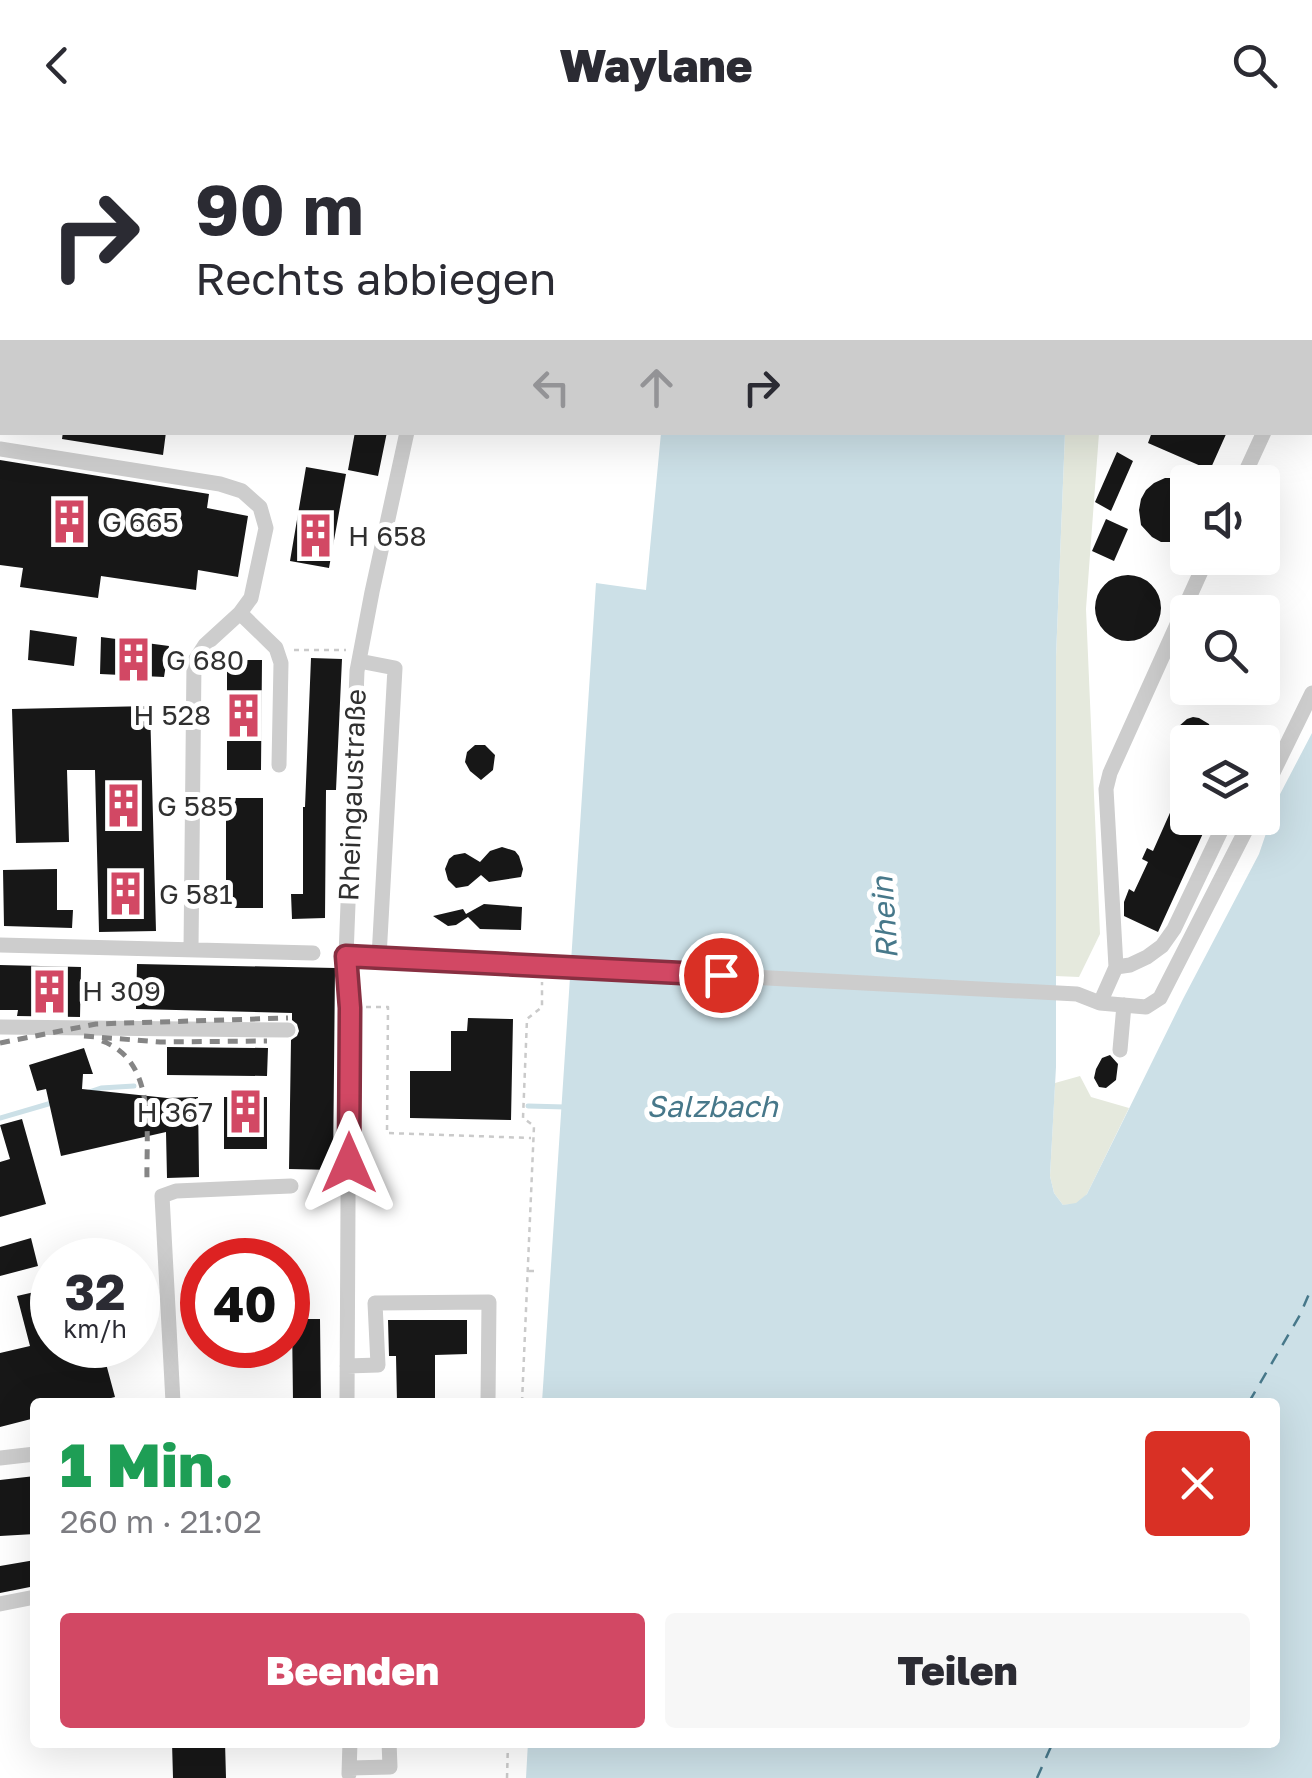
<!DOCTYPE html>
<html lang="de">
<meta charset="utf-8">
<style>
:root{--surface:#fff;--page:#f7f7f7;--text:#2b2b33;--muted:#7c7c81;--accent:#d24864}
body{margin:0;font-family:"Golos Text",sans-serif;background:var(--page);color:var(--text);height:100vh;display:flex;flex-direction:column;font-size:38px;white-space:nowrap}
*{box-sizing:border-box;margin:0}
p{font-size:32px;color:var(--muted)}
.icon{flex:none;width:55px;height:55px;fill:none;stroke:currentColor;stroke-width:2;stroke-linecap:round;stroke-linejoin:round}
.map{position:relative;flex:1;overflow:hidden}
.sheet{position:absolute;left:30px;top:1268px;width:1250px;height:350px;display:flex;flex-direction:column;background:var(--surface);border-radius:10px;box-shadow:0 10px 40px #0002}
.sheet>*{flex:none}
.banner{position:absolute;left:0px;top:0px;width:1312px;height:305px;box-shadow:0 10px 40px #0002;background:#fff;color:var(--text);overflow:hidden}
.tools{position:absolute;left:1170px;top:335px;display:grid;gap:20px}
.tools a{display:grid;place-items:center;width:110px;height:110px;border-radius:10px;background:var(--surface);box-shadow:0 10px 40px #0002;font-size:50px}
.speed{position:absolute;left:30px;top:1108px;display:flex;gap:20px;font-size:50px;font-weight:700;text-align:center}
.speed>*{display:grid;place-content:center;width:130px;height:130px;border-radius:50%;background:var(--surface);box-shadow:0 10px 40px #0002;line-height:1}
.speed small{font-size:25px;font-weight:400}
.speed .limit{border:15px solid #d22;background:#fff;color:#111}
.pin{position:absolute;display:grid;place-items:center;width:85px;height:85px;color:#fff;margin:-42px;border:5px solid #fff;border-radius:50%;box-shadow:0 2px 10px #0007}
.me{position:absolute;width:110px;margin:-55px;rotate:0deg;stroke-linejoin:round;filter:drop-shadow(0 0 8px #0008)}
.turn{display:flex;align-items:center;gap:35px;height:210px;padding:0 30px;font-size:45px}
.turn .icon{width:130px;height:130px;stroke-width:2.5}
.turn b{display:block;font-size:70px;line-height:85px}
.lanes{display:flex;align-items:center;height:95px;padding:0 30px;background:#0003;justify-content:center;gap:50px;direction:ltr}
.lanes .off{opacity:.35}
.round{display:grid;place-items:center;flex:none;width:105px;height:105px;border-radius:10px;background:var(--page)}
.head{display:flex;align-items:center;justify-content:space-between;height:170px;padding:0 30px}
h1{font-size:60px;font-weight:800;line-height:75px;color:#1e9e55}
.action{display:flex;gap:20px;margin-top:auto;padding:20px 30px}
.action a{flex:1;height:115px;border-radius:10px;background:var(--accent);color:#fff;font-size:40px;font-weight:800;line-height:115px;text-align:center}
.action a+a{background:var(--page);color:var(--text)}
header{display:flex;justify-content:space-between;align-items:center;height:130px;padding:0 30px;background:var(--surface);font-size:45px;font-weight:800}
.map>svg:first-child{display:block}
</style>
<header><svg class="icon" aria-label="back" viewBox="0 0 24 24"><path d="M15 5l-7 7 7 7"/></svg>Waylane<svg class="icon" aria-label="search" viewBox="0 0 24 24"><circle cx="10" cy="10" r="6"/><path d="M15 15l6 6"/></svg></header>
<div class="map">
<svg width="1312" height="1648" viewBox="0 0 1312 1648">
<rect width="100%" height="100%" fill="#fff"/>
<!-- green -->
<path fill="#e5e9dd" d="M1065,303H1099L1086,479L1100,804L1079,847L1055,846L1056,527Z
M1080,946L1091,967L1129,978L1087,1064L1077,1074L1063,1075L1054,1063L1050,1046L1055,953Z"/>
<!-- water -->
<path fill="#cce0e7" d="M661,303H1065L1056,527V937L1050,1046L1054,1063L1063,1075L1076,1073L1087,1064L1183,869L1259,724L1278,668L1312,603V1648H526L528,1612H1275V1272H542L596,453L646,460Z"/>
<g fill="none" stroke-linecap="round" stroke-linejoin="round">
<!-- stream -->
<path stroke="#cce0e7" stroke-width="5" d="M89,962L101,958L134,956
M528,976L565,977
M0,988L55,972"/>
<!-- ferry -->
<path stroke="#47788a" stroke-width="2.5" stroke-dasharray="12 10" stroke-linecap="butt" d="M1249,1272L1300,1185L1312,1157
M1037,1648L1053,1612"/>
</g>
<!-- building -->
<path fill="#171717" d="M63,302H166L163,325L62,309Z
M355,302H387L378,346L348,340Z
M1152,302H1227L1210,340L1148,313Z
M1117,322L1133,331L1111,381L1095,372Z
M0,330L209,364L207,378L248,386L238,447L198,440L196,460L101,446L98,468L20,457L23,438L0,435Z
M306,337L346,344L329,438L290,431Z
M1165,348H1182L1188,351V409L1181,412H1161L1152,407L1141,395L1139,380L1141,369L1146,360L1154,353Z
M1106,389L1128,399L1114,431L1092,421Z
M1095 478a33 33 0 1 1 66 0a33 33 0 1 1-66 0Z
M30,500L77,507L74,536L28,530Z
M101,507L169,516L164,547L100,544Z
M311,528L342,529L336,660H326L325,788L292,789L291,764H303V677H305Z
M227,530H262L261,640H227Z
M150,576L156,801L99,802L95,640H67L69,712L16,713L12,579Z
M1193,587L1199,588L1209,594L1214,612H1177L1178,597L1187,589Z
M475,615H485L495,625L493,640L481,650L470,641L465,632L467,622Z
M1188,633V688H1210L1158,802L1124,786V772L1129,759L1134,762L1148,732L1142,729L1147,718L1153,721L1177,667L1173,665Z
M226,668H263V778H226Z
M502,717L515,721L519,726L523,739L521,747L489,752L481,745L468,756L456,758L448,750L445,739L449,729L454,725L465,723L480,732L490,721Z
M57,739V780H73L72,798L4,796L3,740Z
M484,774L522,777L521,800L480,799L468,787L456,795L448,796L433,786L463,779L466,784Z
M137,834L335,838L333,1040L289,1039L291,910L297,906L299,901L297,894L292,890V883L136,879Z
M0,835L81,837L80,887L17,886L18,880H0Z
M468,888L513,889L511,990L410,988V941H451V901H467Z
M167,917L268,918L267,946L167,945Z
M84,918L93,944H83L82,959L167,968L198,967L199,1047L167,1048L166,1002L61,1026L46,959L37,961L29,935Z
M1110,925L1118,934L1116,950L1106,958L1099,957L1094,948L1096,939L1102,928Z
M224,967H267V1019H224Z
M22,989L46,1074L0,1087V1032L10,1029L0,995Z
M31,1108L38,1136L0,1146V1117Z
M52,1158V1215H101L115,1267L95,1272H35V1288L0,1297V1223L30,1216L17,1166Z
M292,1189H320L321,1272H293Z
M388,1190H467V1224L435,1225V1272H397L396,1226H389Z
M35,1346V1404L0,1406V1350Z
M35,1430V1456L0,1463V1436Z
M172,1612H225L226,1648H173Z"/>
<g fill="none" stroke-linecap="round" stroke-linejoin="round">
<!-- path -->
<path stroke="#cacaca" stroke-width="2.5" stroke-dasharray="5 5" stroke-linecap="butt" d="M294,520H346
M366,877H388L387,1003L531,1008
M529,1141H539
M522,1272L534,996L523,988L527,889L542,877V852
M507,1648L508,1612"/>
<!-- minor -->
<path stroke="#cdcdcd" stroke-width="15" d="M350,2V0
M466,2L467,0
M0,205H2
M0,319L220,354L242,361L260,377L266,398L251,468L240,483L205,515L194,532L191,819
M1241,352L1264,302
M240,483L276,518L281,533L279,635
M359,531L395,538L379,827
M1262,665L1312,563
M0,815L313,823
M346,826L1077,864L1100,873L1146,877L1160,868L1252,688
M1116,837L1106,659L1110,643L1207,428
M1100,873L1116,837L1130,835L1147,827L1162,816L1174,799L1227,688
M0,897L288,900
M1120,920L1124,875
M347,1236L378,1235L375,1173L489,1172L488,1272
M173,1272L162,1066L176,1061L291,1056
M347,1272L349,877L346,826L357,541L372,462L407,302
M0,1328L35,1324
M0,1474L35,1467
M350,1638L390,1637L389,1612
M349,1644L350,1612"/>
<!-- rail -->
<path stroke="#858585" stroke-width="5" stroke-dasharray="10 8" stroke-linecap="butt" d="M0,233L2,234
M84,906L160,912L267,911
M102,911C157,931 146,1003 147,1050
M0,913L96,894L288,888"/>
</g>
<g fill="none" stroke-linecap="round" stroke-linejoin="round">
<defs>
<path id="route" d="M349,1033L350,878L346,826L721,845"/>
</defs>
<!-- route casing -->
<use href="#route" stroke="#882f41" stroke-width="25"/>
<!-- route -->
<use href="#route" stroke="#d24864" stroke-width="18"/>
</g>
<!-- icons -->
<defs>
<symbol id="building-bare" viewBox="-9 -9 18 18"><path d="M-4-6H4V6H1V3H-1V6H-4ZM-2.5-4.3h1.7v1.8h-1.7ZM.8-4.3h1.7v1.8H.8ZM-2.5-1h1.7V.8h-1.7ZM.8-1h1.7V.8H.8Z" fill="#d24864" stroke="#fff" stroke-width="2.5" paint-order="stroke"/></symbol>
</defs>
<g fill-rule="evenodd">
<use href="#building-bare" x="38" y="360" width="63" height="63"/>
<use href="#building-bare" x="284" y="374" width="63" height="63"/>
<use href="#building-bare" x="102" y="498" width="63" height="63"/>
<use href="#building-bare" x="212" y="554" width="63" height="63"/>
<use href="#building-bare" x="92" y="644" width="63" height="63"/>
<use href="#building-bare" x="94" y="732" width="63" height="63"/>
<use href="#building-bare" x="18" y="830" width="63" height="63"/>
<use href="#building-bare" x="214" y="950" width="63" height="63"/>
</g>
<g text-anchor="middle" stroke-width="10" stroke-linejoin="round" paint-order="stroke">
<!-- poi labels -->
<g font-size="28" fill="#303030" stroke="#fff" text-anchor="start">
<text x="102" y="402">G 665</text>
<text x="348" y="416">H 658</text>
<text x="166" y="540">G 680</text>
<text x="211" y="595" text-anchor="end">H 528</text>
<text x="157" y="686">G 585</text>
<text x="159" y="774">G 581</text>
<text x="82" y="871">H 309</text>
<text x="213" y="992" text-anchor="end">H 367</text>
</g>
<!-- street labels -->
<g font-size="28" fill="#303030" stroke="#fff">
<text transform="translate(352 665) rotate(-88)" y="10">Rheingaustraße</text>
</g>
<!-- water labels -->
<g font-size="30" font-style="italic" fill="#47788a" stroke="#fff">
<text transform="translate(885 788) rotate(-94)" y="10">Rhein</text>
<text x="712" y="987">Salzbach</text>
</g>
</g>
</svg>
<div class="tools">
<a><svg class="icon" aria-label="sound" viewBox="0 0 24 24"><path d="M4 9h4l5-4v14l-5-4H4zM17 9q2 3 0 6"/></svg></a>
<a><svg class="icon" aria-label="search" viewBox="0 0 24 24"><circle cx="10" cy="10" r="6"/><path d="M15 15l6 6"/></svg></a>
<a><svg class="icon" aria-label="layers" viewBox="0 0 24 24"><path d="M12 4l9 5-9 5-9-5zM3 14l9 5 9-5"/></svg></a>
</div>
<div class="speed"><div>32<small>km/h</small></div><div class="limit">40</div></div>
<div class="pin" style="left:721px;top:845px;background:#d93025"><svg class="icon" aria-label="arrive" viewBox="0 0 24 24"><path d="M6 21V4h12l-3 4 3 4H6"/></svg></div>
<svg class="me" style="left:349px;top:1033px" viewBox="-20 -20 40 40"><path d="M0-17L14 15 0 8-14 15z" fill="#d24864" stroke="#fff" stroke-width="4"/></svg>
<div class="banner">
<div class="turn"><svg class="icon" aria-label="right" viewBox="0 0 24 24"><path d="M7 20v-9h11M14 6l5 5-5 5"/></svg><div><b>90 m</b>Rechts abbiegen</div></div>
<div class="lanes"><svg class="icon off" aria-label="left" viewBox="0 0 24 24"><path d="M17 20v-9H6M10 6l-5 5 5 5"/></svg><svg class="icon off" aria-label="ahead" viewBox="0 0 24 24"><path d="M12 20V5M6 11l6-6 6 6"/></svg><svg class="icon" aria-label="right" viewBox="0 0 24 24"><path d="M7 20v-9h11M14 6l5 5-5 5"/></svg></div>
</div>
<section class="sheet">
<div class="head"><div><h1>1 Min.</h1><p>260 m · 21:02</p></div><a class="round" style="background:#d93025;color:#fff"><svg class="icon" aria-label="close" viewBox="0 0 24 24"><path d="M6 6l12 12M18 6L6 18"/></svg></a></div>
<div class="action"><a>Beenden</a><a>Teilen</a></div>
</section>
</div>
